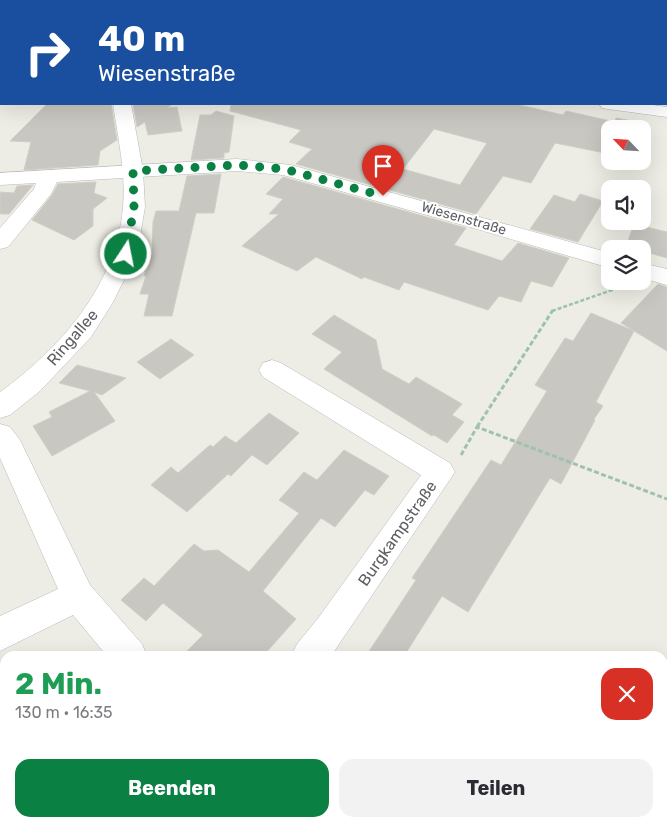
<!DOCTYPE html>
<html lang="de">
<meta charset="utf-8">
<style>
body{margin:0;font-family:Rubik,sans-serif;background:#f2f2f3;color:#2b2b33;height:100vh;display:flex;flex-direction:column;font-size:19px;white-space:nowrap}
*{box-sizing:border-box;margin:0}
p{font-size:16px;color:#7c7c81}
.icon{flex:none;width:28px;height:28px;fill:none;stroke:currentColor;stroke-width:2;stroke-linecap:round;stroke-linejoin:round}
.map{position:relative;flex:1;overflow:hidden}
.details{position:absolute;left:0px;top:651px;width:668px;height:176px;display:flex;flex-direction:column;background:#fff;border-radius:15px 15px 0 0;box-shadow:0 5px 20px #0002}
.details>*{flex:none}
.banner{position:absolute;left:0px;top:0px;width:668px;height:105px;box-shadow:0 5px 20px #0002;background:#1a4fa0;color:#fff;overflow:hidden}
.needle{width:32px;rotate:295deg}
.fabs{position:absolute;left:601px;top:120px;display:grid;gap:10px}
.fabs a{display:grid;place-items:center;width:50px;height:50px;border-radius:10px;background:#fff;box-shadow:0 5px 20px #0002;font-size:25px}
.pin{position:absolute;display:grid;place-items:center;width:42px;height:42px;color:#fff;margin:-51px -21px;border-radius:50% 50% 50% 0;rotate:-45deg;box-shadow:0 0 5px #0007}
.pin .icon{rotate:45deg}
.me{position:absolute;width:55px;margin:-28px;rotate:11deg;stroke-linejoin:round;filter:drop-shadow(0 0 4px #0008)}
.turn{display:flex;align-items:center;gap:18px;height:105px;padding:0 15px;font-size:22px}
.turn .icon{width:65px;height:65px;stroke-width:2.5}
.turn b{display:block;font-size:35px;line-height:42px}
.round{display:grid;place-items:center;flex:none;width:52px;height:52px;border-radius:15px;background:#f2f2f3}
.summary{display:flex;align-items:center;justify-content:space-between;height:85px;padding:0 15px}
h1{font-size:30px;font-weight:700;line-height:38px;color:#1e9e55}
.button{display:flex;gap:10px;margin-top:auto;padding:10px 15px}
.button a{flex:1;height:58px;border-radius:15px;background:#0b8043;color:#fff;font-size:20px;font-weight:700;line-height:58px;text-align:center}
.button a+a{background:#f2f2f3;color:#2b2b33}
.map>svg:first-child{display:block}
.building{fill:#c9c7c1;stroke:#d1cfc4;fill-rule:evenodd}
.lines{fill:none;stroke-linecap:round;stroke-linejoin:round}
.minor-casing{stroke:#b7b9bd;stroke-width:1}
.tertiary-casing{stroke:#b7b9bd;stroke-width:1}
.path-far2{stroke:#9ec2ae;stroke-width:2.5;stroke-dasharray:4 2;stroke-linecap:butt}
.path-far1{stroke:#9ec2ae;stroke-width:3;stroke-dasharray:5 2.5;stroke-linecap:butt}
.path{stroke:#9ec2ae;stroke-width:4;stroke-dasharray:6 3;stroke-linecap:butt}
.minor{fill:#fff;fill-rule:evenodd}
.tertiary{fill:#fff;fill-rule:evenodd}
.route{stroke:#0b8043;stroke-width:9;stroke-dasharray:0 16.2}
.labels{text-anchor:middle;stroke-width:4;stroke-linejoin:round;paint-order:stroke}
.far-street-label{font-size:14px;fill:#5d5f63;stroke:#fff}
.street-label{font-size:16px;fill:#5d5f63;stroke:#fff}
</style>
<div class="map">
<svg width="667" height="827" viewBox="0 0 667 827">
<rect width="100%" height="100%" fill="#edede5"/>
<g class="building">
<path d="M47 104H111L117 140 100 151 98 165 24 170 31 142 10 141Z"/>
<path d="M133 104H173L167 108 177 107 182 131 148 135 145 122 137 127Z"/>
<path d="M231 104H515L563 115 566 111 615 122 616 118 648 124 642 133V129H610V154L555 143 531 183 503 176 476 214 296 164 312 149 289 142 301 130 230 111ZM434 129 487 143 460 185 403 169Z"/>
<path d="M216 111 234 116 229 152 224 153V158L191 160 200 115H211Z"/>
<path d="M221 174 214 213H196L172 316H144L149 294H140L146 276H144L152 255 153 222 156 211H179L187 176Z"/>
<path d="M283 177 466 228 454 245 502 261 518 243 569 258 552 287 531 281 521 302 499 296 488 310 404 282 399 290 364 277 362 279 316 257 297 271 242 246 279 214H269L283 199 266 194Z"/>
<path d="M96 182 94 193 107 198 93 209V226L74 240 32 220 52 195 58 184Z"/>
<path d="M33 185 9 214H0V192L14 193 17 186Z"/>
<path d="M580 194 603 201 578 242 530 229 554 195 575 202Z"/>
<path d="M634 224 667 232V258L642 251V249L626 247Z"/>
<path d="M658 284 667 287V351L621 323Z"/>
<path d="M591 313 634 331 596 402 603 406 594 419 595 420 561 484 550 478 468 612 442 596 404 656H366L416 580 412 578 491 460 501 465 547 391 535 385 565 338 573 341Z"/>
<path d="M334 315 376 340 382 369 409 384 416 377 462 404 452 415 464 422 447 443 434 435 432 436 324 369 342 352 312 334Z"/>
<path d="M171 339 194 355 160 379 137 362Z"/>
<path d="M77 365 126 378 102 395 94 392 115 421 52 456 33 426 52 417 49 412 90 391 59 383Z"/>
<path d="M269 413 299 433 267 465 252 455 231 476 228 474 187 512 151 485 171 467 178 473 210 445 213 447 225 436 236 443Z"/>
<path d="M344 450 389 476 374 495 365 490 335 527 321 518 263 591 296 619 263 656H182L203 635 163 603 146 621 121 600 144 578 154 586 194 544 204 551 218 550 249 572 299 513 279 500 304 472 317 480Z"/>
</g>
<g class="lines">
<defs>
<g id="minor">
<rect x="666" y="18" width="1" height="10"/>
<rect x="0" y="63" width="1" height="10"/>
<path d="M599 104H646L667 107V117L608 109 602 108Z"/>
<path d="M237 159 291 165 610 253V268L470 227 283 175 237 171 57 182 51 194 8 247 0 249V228L34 189 36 183 0 185V173Z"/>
<path d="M642 263 667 269V285L642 278Z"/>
<path d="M272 360 281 363 450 463 455 472 331 656H291L297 644 319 617 421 475 263 377 259 370 263 363Z"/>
<path d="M0 424 10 427 20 440 90 585 142 644 147 656H107L73 615 0 651V616L58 589 0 458Z"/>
<path d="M321 822H365L367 827H323Z"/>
</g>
<path id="tertiary" d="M113 104H131L143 171 145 207 137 254 112 304 91 337 40 391 10 415 0 418V392C60 349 117 284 123 207 126 173 118 138 113 104Z"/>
</defs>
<use href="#minor" class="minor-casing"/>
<use href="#tertiary" class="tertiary-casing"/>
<path class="path-far2" d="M552 311 612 290 617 281"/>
<g class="path-far1">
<path d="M477 427 553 310"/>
<path d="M461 455 477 427 667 499"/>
</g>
<path class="path" d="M134 827 137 822"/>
<use href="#minor" class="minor"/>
<use href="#tertiary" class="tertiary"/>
</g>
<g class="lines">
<path class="route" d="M126 254 134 207 133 171 237 165 284 169 383 196"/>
</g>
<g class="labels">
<g class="far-street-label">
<text transform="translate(464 218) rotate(16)" y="5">Wiesenstraße</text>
</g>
<g class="street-label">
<text transform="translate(72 337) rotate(-49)" y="6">Ringallee</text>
<text transform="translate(397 533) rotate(-55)" y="6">Burgkampstraße</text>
</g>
</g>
</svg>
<div class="fabs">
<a><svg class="needle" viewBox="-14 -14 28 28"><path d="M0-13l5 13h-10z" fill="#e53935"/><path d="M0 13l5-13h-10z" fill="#7c7c81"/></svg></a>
<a><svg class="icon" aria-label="sound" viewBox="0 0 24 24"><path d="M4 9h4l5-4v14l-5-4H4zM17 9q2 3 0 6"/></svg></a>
<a><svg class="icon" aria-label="layers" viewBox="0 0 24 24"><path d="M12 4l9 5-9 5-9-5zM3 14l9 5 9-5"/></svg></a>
</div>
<div class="pin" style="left:383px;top:196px;background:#d93025"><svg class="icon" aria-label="arrive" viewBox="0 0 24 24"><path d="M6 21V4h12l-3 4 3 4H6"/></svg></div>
<svg class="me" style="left:126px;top:254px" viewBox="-20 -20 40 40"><circle r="17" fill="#0b8043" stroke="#fff" stroke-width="3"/><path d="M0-11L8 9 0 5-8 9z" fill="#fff"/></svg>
<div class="banner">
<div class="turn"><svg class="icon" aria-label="right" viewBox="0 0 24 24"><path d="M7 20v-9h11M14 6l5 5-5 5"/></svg><div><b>40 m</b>Wiesenstraße</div></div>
</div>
<section class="details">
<div class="summary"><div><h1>2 Min.</h1><p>130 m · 16:35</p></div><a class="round" style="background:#d93025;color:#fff"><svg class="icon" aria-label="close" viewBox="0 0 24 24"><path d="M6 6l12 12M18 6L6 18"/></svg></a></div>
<div class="button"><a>Beenden</a><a>Teilen</a></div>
</section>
</div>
